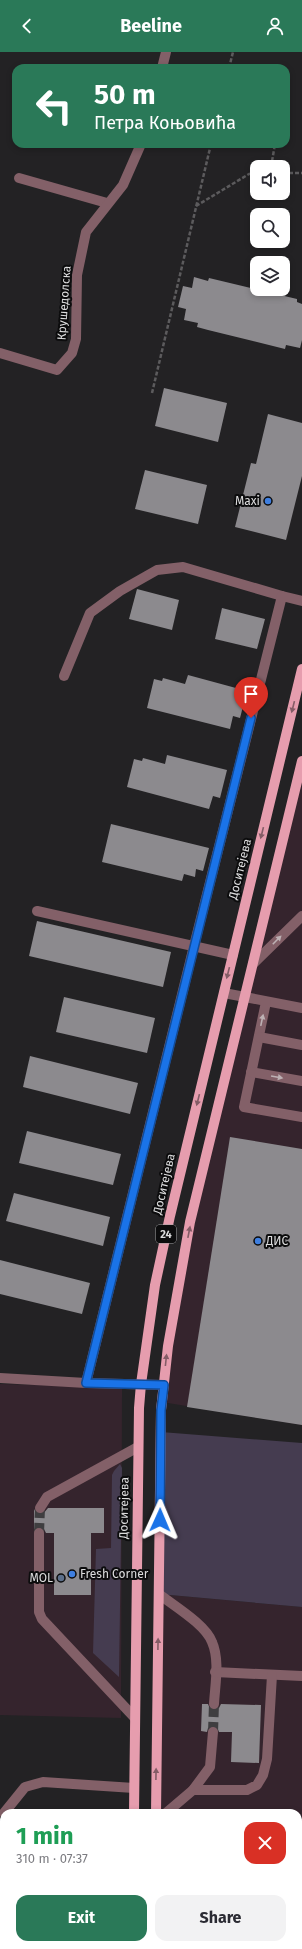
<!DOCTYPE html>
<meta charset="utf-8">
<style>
body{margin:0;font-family:"Fira Sans",sans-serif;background:#f2f2f3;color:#2b2b33;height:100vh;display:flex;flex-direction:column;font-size:15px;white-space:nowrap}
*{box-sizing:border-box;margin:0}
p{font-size:13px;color:#7c7c81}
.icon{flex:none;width:22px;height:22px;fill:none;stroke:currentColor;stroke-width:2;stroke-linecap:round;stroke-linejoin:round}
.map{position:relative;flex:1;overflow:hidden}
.panel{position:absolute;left:0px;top:1757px;width:302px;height:140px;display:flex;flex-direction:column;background:#fff;border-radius:12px 12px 0 0;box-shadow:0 2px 6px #0003}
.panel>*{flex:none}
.hud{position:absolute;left:12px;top:12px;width:278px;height:84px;border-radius:12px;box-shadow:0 2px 6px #0003;background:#2a7958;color:#fff;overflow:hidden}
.tools{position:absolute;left:250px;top:108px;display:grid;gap:8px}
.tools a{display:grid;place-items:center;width:40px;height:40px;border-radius:8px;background:#fff;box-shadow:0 2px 6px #0003;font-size:20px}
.pin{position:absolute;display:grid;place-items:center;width:34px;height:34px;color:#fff;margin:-41px -17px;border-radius:50% 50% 50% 0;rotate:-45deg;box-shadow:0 0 4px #0007}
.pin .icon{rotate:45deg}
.me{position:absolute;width:44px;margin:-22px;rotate:1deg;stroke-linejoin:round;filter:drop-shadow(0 0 3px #0008)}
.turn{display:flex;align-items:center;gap:14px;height:84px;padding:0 16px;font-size:18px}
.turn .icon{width:52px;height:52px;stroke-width:2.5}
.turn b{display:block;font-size:28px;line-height:34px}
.round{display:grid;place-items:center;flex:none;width:42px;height:42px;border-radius:12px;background:#f2f2f3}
.headline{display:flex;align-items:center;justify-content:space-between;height:68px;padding:0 16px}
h1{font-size:24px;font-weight:700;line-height:30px;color:#1e9e55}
.primary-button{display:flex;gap:8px;margin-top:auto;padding:8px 16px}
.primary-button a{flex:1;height:46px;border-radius:12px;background:#2a7958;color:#fff;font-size:16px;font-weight:700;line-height:46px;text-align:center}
.primary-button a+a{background:#f2f2f3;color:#2b2b33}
header{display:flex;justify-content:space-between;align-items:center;height:52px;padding:0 16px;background:#2a7958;color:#fff;font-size:18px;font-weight:700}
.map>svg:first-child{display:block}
.commercial{fill:#35242d}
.green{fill:#453c50}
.building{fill:#8c8a8e}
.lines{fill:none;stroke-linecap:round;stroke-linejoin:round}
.minor-tunnel{stroke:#3f3e40;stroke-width:10;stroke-dasharray:10 5;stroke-linecap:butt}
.path{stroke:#5c5b5d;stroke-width:2.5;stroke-dasharray:4 2;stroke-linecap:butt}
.minor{stroke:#836068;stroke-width:10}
.major{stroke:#e69dae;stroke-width:10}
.oneway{fill:#845c66}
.oneway2{fill:#bdb1b4}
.route-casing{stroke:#114b97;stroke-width:10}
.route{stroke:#1a73e8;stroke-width:7}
.shop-dot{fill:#3f7fe0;stroke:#0c0c0d;stroke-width:1.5}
.service-dot{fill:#5c6f8a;stroke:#0c0c0d;stroke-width:1.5}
.labels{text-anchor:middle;stroke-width:4;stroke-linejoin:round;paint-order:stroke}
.shield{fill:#0c0c0d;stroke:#9e9e9f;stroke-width:1}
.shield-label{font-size:11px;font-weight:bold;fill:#dcdcdd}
.street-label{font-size:12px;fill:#dcdcdd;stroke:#0c0c0d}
.poi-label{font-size:12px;fill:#dcdcdd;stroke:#0c0c0d;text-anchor:end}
</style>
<header><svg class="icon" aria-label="back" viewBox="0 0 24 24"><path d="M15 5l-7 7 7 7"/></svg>Beeline<svg class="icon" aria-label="person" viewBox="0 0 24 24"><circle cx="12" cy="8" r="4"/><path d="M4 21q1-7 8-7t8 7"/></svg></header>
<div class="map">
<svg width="302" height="1897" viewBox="0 0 302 1897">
<rect width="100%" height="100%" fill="#232224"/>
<g class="commercial">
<path d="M302 709V1373L162 1350 175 1248Z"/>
<path d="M0 1332 122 1335 121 1666 0 1663Z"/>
<path d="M159 1542 302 1555V1870H298V1761H156Z"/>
</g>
<g class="green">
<path d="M161 1380 302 1391V1555L159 1542Z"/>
<path d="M120 1412 122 1416 119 1625 93 1601 96 1497 111 1496 112 1423 114 1419Z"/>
</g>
<g class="building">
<path d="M194 225 208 229 209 226 297 247V250L302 252V288L300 296 286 293 285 297 208 278 197 275 198 271 184 268 186 257 178 255 183 234 192 236Z"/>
<path d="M164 336 227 351 218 390 155 374Z"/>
<path d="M268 362 302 371V424L286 488 235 475 251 411 256 412Z"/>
<path d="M145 418 207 433 198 472 135 457Z"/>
<path d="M137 537 179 548 172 578 129 567Z"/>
<path d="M222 556 265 567 257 597 215 587Z"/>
<path d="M188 623 247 639 240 666 233 664 230 677 147 656 154 627 162 629 163 626 185 632Z"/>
<path d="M167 703 227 718 220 746 213 744 209 757 127 735 134 707 142 709 143 706 165 712Z"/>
<path d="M111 772 209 796 203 819 196 817 195 825 184 822 182 829 102 810Z"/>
<path d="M37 869 171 900 163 935 29 904Z"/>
<path d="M64 945 155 966 147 1001 56 980Z"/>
<path d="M30 1004 138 1031 130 1062 23 1035Z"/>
<path d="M27 1079 121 1102 113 1133 19 1111Z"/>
<path d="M230 1085 302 1097V1373L187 1355Z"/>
<path d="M14 1141 110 1165 103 1194 6 1169Z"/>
<path d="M0 1208 90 1231 82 1262 0 1242Z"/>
<path d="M48 1456H104V1481H91V1543H54V1481H46L44 1477 39 1475 34 1477V1457L36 1461 40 1462H43Z"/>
<path d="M202 1652H208L210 1657 214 1658 219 1656 221 1652 261 1653 259 1711 231 1710 232 1680H219L217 1675 213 1674 208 1676 207 1680 201 1679Z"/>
</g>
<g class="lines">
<g class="minor-tunnel">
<path d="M39 1481 40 1456"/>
<path d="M213 1680 214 1652"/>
</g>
<g class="path">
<path d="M229 16 233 0"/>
<path d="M271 115 275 92"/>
<path d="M283 121H302"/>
<path d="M196 154 249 122 257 121"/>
<path d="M152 341 211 92"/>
</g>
<g class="minor">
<path d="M162 16 166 0"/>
<path d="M19 126 107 151"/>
<path d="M0 301 57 318 72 301 76 287 77 223 86 180 123 133 141 92"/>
<path d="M64 624 90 561 120 539 157 518 183 515 282 544"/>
<path d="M37 859 233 903"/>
<path d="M253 912 302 864"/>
<path d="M224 941 302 956"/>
<path d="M266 950 244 1055 302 1065"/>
<path d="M259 985 302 993"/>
<path d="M251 1020 302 1029"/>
<path d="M0 1326 86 1331 163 1333"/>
<path d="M86 1331 194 894 282 544 302 549"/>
<path d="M40 1456 47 1445 138 1395"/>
<path d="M39 1481V1560L42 1567 135 1666"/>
<path d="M159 1542C174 1554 205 1572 212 1590 220 1608 215 1633 214 1652"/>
<path d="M215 1620 302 1624"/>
<path d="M193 1738H247L257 1733 263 1723 267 1707 272 1623"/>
<path d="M4 1761 25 1735 43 1730 134 1736"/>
<path d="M166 1761 193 1738 210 1715 213 1680"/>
</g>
<g class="major">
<path d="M134 1761 139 1356 141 1332 155 1233 170 1164 302 617"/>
<path d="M156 1761 161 1358 168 1294 190 1170 302 709"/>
<path d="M132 1897V1893"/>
<path d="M154 1897V1893"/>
</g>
</g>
<defs><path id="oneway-solid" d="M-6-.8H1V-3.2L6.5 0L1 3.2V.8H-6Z"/></defs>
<g class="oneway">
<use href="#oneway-solid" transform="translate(293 655) rotate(104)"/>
<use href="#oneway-solid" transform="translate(262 781) rotate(104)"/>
<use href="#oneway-solid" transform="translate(228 921) rotate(104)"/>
<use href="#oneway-solid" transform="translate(198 1048) rotate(104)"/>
<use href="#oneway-solid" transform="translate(189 1180) rotate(-79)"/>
<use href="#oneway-solid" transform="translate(166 1308) rotate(-84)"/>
<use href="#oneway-solid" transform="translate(158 1592) rotate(-89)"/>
<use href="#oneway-solid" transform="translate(156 1722) rotate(-89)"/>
</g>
<g class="oneway2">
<use href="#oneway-solid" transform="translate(277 888) rotate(-45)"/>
<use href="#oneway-solid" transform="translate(262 968) rotate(-78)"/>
<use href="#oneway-solid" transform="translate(277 1025) rotate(10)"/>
</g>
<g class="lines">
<defs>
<path id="route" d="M160 1468 161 1358 164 1333 86 1331 251 666"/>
</defs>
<use href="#route" class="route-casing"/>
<use href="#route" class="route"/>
</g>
<g class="shop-dot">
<circle cx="268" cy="449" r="4"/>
<circle cx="258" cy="1189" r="4"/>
<circle cx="72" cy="1522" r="4"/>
</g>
<circle class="service-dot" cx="61" cy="1526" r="4"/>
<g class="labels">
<rect class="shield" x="156" y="1173" width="20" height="18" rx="3"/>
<g class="shield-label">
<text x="166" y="1186">24</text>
</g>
<g class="street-label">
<text transform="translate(64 251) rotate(-86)" y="4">Крушедолска</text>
<text transform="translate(240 817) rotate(-76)" y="4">Доситејева</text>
<text transform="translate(164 1132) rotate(-77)" y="4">Доситејева</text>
<text transform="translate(124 1456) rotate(-89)" y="4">Доситејева</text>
</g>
<g class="poi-label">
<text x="260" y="453">Maxi</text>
<text x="266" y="1193" text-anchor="start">ДИС</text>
<text x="80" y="1526" text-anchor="start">Fresh Corner</text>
<text x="53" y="1530">MOL</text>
</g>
</g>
</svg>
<div class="tools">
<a><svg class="icon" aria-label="sound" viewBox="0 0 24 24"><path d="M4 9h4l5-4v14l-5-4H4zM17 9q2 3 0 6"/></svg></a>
<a><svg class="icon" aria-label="search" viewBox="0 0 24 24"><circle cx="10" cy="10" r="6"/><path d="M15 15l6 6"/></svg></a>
<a><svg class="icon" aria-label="layers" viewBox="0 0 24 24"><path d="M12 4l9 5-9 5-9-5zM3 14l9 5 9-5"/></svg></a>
</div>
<div class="pin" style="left:251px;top:666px;background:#d93025"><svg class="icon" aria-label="arrive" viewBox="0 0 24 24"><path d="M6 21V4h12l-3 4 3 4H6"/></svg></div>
<svg class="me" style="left:160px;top:1468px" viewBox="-20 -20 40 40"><path d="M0-17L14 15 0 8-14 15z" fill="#1a73e8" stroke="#fff" stroke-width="4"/></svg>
<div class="hud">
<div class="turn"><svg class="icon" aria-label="left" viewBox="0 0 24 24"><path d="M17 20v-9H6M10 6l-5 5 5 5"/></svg><div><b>50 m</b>Петра Коњовића</div></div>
</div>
<section class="panel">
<div class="headline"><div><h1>1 min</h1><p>310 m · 07:37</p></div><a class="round" style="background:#d93025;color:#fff"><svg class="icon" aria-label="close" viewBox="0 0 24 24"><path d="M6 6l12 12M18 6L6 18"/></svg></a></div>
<div class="primary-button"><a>Exit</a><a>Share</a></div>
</section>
</div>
